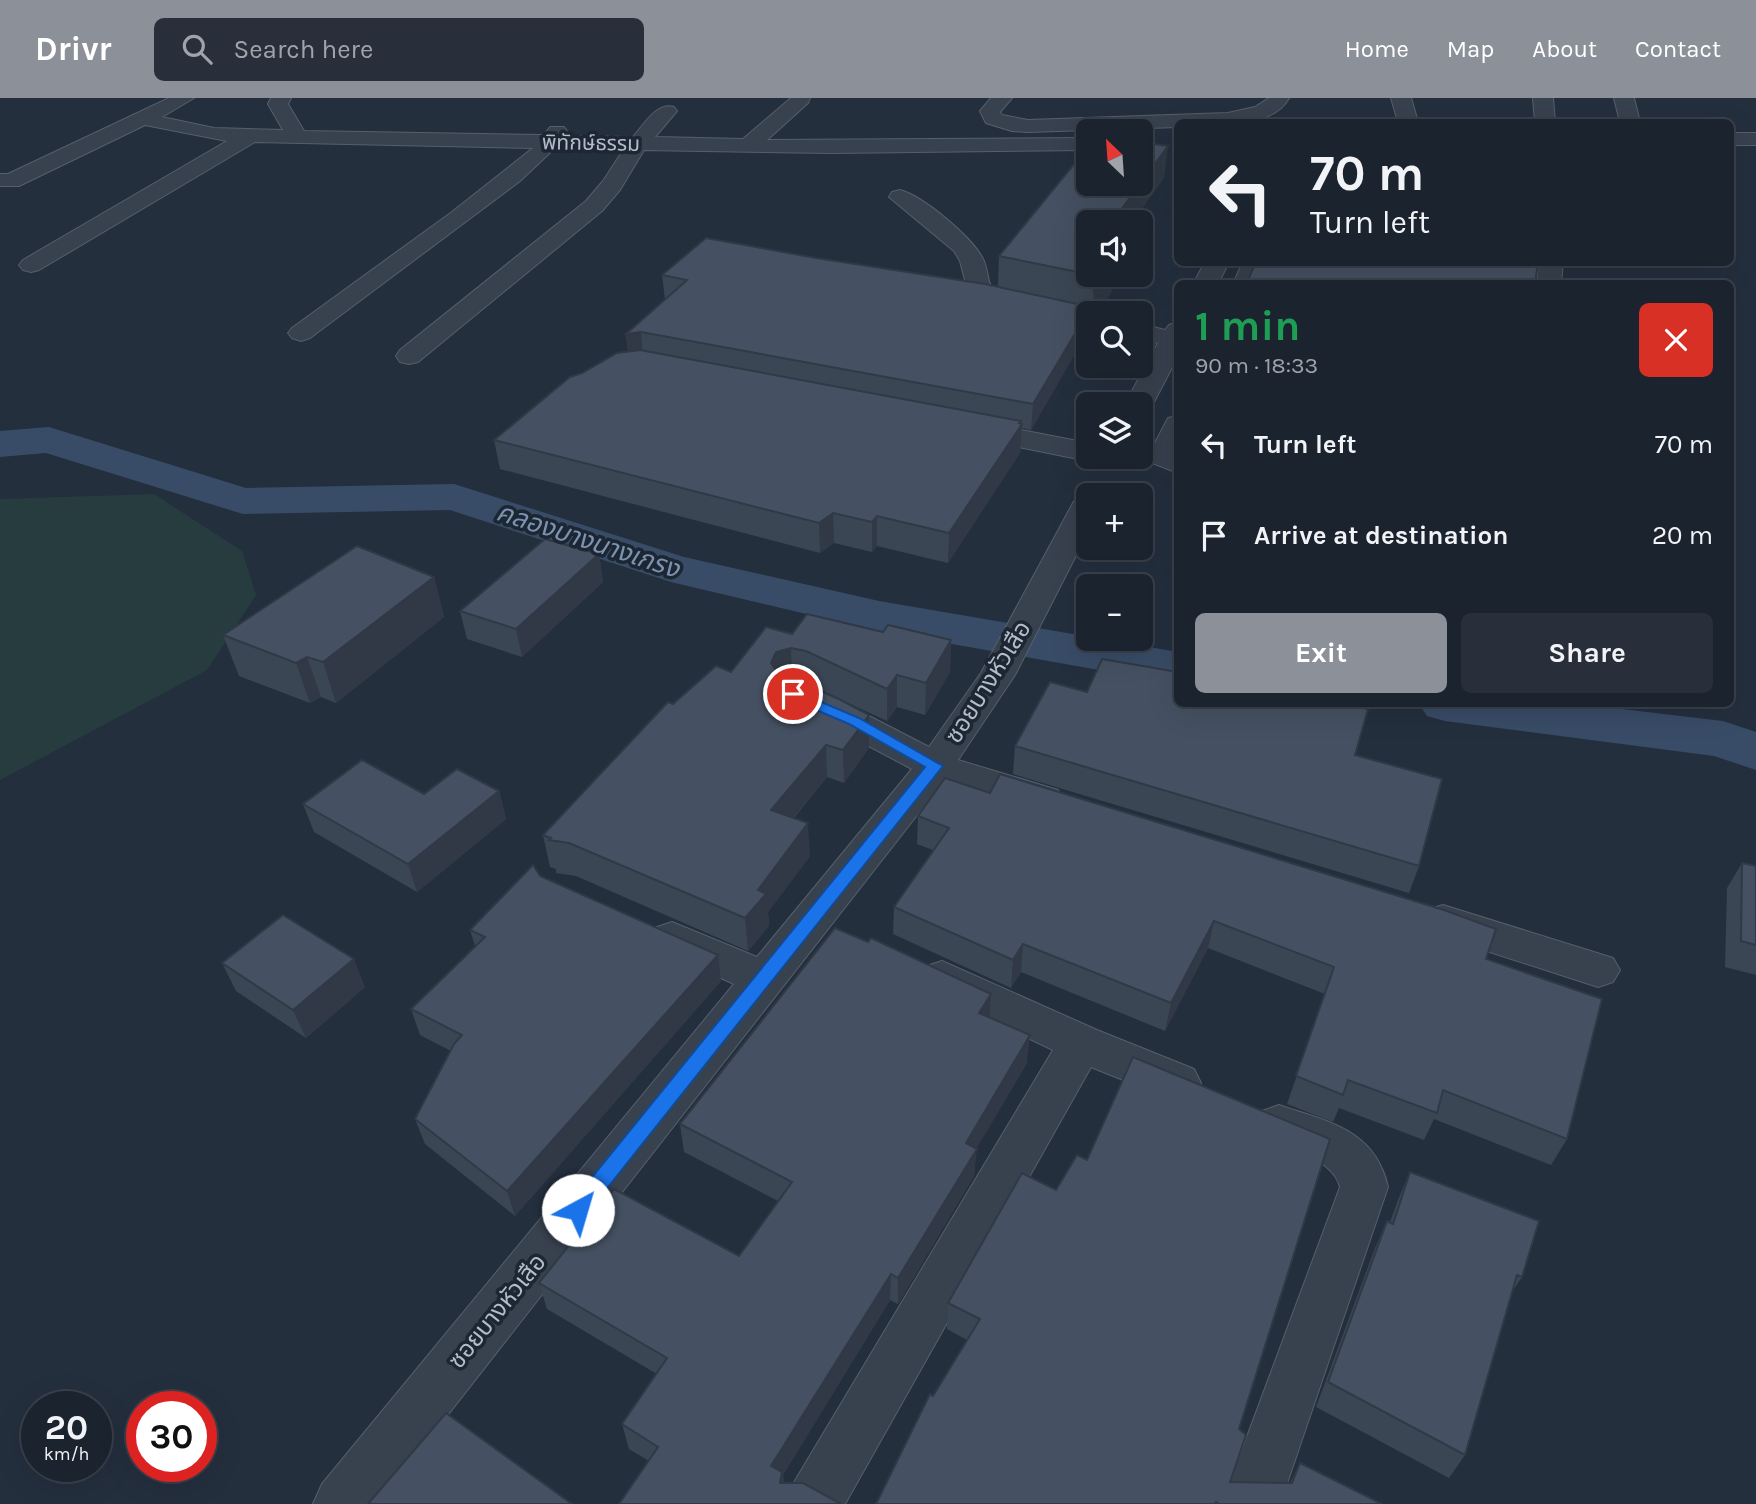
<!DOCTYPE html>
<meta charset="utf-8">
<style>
body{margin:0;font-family:Karla,"Noto Sans Thai",sans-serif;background:#282f3a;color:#f1f3f6;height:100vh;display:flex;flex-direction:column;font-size:26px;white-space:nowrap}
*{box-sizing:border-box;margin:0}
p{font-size:23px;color:#a0a4aa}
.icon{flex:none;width:38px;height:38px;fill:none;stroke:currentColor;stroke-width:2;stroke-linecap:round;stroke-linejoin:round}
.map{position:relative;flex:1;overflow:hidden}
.side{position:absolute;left:1174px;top:182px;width:560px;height:427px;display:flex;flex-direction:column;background:#1b232e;border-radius:10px;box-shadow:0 7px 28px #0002,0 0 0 2px #39404a}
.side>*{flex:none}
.hud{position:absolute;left:1174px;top:21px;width:560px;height:147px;border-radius:10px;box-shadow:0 7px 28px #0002,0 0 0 2px #39404a;background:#1b232e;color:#f1f3f6;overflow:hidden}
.needle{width:46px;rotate:335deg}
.controls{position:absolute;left:1076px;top:21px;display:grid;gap:14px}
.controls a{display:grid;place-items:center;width:77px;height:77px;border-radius:10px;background:#1b232e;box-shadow:0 7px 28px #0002,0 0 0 2px #39404a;font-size:35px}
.speed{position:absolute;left:21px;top:1293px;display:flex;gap:14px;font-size:35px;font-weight:700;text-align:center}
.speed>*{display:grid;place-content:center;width:91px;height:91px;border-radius:50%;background:#1b232e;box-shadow:0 7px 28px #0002,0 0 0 2px #39404a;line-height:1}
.speed small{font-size:18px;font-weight:400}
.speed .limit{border:10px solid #d22;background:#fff;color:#111}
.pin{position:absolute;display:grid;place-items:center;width:60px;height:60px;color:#fff;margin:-30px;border:4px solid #fff;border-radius:50%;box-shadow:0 2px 7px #0007}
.me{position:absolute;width:77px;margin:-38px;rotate:39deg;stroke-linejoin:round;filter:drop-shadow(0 0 5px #0008)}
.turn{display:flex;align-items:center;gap:24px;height:147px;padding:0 21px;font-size:32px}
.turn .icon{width:91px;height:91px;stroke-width:2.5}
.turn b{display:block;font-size:49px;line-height:60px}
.round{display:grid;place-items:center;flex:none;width:74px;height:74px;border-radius:10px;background:#282f3a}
.overview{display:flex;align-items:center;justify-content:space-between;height:119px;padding:0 21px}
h1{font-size:42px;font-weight:700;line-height:52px;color:#1e9e55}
.button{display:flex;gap:14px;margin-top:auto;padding:14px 21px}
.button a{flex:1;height:80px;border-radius:10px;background:#8c9099;color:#fff;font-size:28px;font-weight:700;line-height:80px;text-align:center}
.button a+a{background:#282f3a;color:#f1f3f6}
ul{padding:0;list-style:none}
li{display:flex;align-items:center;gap:21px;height:91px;padding:0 21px}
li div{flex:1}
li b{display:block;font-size:26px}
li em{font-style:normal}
header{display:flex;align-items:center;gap:42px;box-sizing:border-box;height:98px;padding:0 35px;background:#8c9099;color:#fff}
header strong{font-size:33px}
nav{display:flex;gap:38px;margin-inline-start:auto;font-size:24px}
.search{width:490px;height:63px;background:#282f3a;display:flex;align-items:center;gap:18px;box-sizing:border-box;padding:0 24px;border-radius:10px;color:#a0a4aa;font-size:26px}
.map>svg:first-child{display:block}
.green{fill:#263c3f}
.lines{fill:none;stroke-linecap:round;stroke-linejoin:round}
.canal{fill:#394c67;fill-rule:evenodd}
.minor-casing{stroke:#565f6c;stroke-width:2}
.minor{fill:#38414e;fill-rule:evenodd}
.wall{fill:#3b4654}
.shaded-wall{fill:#303945}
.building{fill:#455162;stroke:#303945;stroke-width:2}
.route{fill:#1a73e8;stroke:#114b97;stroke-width:2}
.labels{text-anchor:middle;stroke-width:7;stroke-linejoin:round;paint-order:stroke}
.far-street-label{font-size:21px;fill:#b4bcc9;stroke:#1d2633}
.street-label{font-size:24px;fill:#b4bcc9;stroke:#1d2633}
.water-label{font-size:26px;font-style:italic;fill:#7c92b1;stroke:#1d2633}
</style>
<header>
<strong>Drivr</strong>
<div class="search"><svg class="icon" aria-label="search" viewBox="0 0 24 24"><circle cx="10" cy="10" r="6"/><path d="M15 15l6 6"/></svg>Search here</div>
<nav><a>Home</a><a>Map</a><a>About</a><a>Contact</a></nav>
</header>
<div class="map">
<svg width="1756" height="1406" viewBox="0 0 1756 1406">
<rect width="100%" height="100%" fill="#242f3e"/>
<path class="green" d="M154 396 242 453 256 497 207 572 0 682V401Z"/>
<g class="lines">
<g class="canal">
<path d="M49 329 246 390 454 386 684 459 879 503 1178 554V586L879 533 671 484 450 412 243 416 46 355 0 359V333Z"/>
<path d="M1419 606H1579L1723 623 1756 634V672L1714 658 1445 623 1427 618Z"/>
</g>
<defs>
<g id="minor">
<path d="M169 0H194L162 19 214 30 283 32 268 6 271 0H291L288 6 304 33 544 37 550 29H564L567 33 564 38 633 39C644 27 656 4 674 9L677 13 655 39 743 41 791 0H810L808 5 767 42 1088 40V52L832 55 644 52 620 92 602 113 418 264 409 266 400 264 396 258 400 252 586 103 603 83 624 51 555 50 520 83 310 240 301 243 292 240 288 235 292 230 452 114 533 50 255 44 39 172 31 174 23 172 19 167 23 162 227 43 145 27 19 88H0V76H8Z"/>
<path d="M991 0H1012L1000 14 1002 17 1028 22 1228 15 1255 9 1269 0H1289C1270 34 1211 24 1178 24V29L1028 34 1012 33 986 25 980 13Z"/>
<path d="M1391 0H1411L1418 24H1398Z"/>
<path d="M1533 0H1553L1555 24H1535Z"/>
<path d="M1614 0H1634L1640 24H1620Z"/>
<rect x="1731" y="35" width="25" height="12"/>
<path d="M900 92C923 98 972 139 983 161 989 172 986 186 996 195L1088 215V231L979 206 967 190 960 163 954 153 889 99 892 94Z"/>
<path d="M1205 164H1229L1218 186H1193Z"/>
<path d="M1243 164H1267L1257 186H1233Z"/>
<path d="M1539 164H1563L1561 186H1537Z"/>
<path d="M1178 224V258L1153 306 1149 312 1141 314V306H1125L1158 245 1141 242V226L1165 232 1169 227Z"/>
<path d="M1178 318V375L1137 359H1141V341L1155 345 1168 320Z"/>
<path d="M970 322 1088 345V359H1099L1088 363 960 337 956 331 960 325Z"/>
<path d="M1088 396 1094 397H1088V434L1015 577 958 662 1058 692 1063 701 1058 710 1044 714 943 684 378 1406H313L322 1386 734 886 657 851 651 840 657 829 672 824 757 859 912 671 810 617 805 609 810 601 823 597 836 601 929 649 981 575 1073 405 1077 399Z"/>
<path d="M1443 807 1613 860 1620 872 1613 884 1598 889 1428 834 1422 823 1428 812Z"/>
<path d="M942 863 1097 932 1194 971 1201 985 1194 999 1178 1004 1091 969 845 1406H784L793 1386 1053 952 927 892 920 880 927 868Z"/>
<path d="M1279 1007C1328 1024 1375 1031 1388 1089L1280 1406H1222L1340 1089C1333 1060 1287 1050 1262 1041L1255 1027 1262 1013Z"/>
</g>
</defs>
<use href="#minor" class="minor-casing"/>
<use href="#minor" class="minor"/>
</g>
<g class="wall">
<path d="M1164 80 1132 124H1088V177H1114L1112 193 1099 215H1088V233L1031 332 1022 330 1020 355 948 465 877 448 872 454 834 445 820 455 500 371 494 342 582 275 628 254 626 236 665 201 662 177 816 160 998 188 999 158Z"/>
<path d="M599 456 603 484 522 559 467 541 460 513Z"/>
<path d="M434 479 444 519 336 605 321 599 310 605 239 578 223 537Z"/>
<path d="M883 534 951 542 950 574 925 617 897 609 887 623 807 586 800 584 869 650 844 685 827 679 794 720 810 758 768 814 769 828 748 853 576 778 556 775V771L550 769 543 737 673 606 731 574 792 536Z"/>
<path d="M1087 594 1355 657 1419 768 1409 795 1013 676 1015 648Z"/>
<path d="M499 693 506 721 417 794 314 734 303 706Z"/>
<path d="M918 718 1486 861 1567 1041 1551 1067 1434 1021 1424 1042 1339 1010 1333 1024 1287 1006 1325 896 1208 850 1165 933 1021 874 1011 890 893 836 894 809 933 752 917 746Z"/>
<path d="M1742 765 1756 768V877L1725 869 1727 790Z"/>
<path d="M540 778 721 883 515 1118 425 1046 415 1021 451 953 420 937 411 911 475 848 470 832Z"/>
<path d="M222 865 365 889 306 940 236 893Z"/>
<path d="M991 896 989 919 1027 965 976 1051 974 1078 898 1206 890 1202 783 1377 784 1385 649 1363 629 1351 622 1326 657 1276 547 1211 539 1185 739 1158 778 1103 684 1054 680 1026Z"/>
<path d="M1410 1074 1522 1179 1512 1194 1465 1357 1449 1380 1316 1309 1375 1150 1387 1123 1390 1124 1398 1102Z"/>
<path d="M948 1205 1239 1331 1230 1384 1290 1385 1300 1365 1382 1406H876L933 1298 967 1242 947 1231Z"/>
</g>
<g class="shaded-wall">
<path d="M1168 48 1164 80 1132 124H1112Z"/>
<path d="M1105 177H1114L1112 193 1099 215H1092L1094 194Z"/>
<path d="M1091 209 1090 215H1088V233L1031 332 1033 306Z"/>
<path d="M641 234 643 258 629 261 626 236Z"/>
<path d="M1021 323 1020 329 1022 326 1020 355 948 465 949 435Z"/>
<path d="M833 415 834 445 820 455 819 425Z"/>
<path d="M877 418V448L872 454V424Z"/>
<path d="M599 456 603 484 522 559 516 531Z"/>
<path d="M434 479 444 519 336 605 323 564Z"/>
<path d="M951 542 950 574 925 617 926 585Z"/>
<path d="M791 550 792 582 778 587 771 565 776 554Z"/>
<path d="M307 559 321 599 310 605 296 565Z"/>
<path d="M897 577V609L887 623V591Z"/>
<path d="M869 617V650L844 685 843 652Z"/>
<path d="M826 647 827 679 773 744 771 712Z"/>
<path d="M499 693 506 721 417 794 408 766Z"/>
<path d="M808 725 810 758 768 814 769 828 748 853 745 820 758 792Z"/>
<path d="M1214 823 1208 850 1165 933 1171 905Z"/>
<path d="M1023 846 1021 874 1011 890 1013 862Z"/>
<path d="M718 857 721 883 515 1118 507 1093Z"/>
<path d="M354 861 365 889 306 940 293 912Z"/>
<path d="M991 896 989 925 979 915Z"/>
<path d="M1030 937 1027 965 975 1053 977 1051 974 1078 898 1206V1180L966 1045Z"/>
<path d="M891 1176 890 1202 783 1377 785 1397 771 1368Z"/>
</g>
<g class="building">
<path d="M1141 44 1168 48 1141 85Z"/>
<path d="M1088 49V86H1140L1112 124H1088V176L999 158Z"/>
<path d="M706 140 816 160 985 186 1091 209 1033 306 641 234 626 236 687 182 662 177Z"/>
<path d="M1256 164H1538L1535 186H1246Z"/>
<path d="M1090 177H1105L1094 194 1092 177Z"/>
<path d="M640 252 1021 323 1019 325 1022 326 949 435 877 418 872 424 833 415 819 425 494 342 570 279 582 275 617 255Z"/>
<path d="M545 441 599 456 516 531 460 513Z"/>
<path d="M357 448 434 479 323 564 307 559 296 565 223 537Z"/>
<path d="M807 516 883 534 888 527 951 542 926 585 897 577 887 591 806 553 791 550 776 554 771 565 777 574 839 601 869 617 843 652 826 647 771 712 808 725 758 792 766 796 745 820 569 745 549 742 551 740 543 737 668 604 673 606 716 568 731 574 766 529 792 536Z"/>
<path d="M1102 561 1178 574V606H1343L1368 611 1355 657 1442 681 1419 768 1015 648 1050 584 1087 594Z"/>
<path d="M362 662 424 696 457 671 499 693 408 766 303 706Z"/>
<path d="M1000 676 1444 812 1496 831 1486 861 1602 901 1567 1041 1443 992 1437 1015 1348 982 1343 997 1296 978 1334 869 1214 823 1171 905 1023 846 1013 862 894 809 949 730 918 718 945 680 990 695Z"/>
<path d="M1742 765 1756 768V847L1741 843Z"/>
<path d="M533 767 540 778 718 857 507 1093 415 1021 454 946 462 937 411 911 485 839 470 832Z"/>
<path d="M283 817 354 861 293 912 222 865Z"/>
<path d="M835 830 868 844 871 840 991 896 979 915 1030 937 966 1045 977 1051 898 1180 891 1176 771 1368 782 1374 780 1385H803L841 1406H619L658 1349 622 1326 667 1260 539 1185 614 1091 739 1158 792 1084 680 1026Z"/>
<path d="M1133 959 1330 1041 1239 1331 1246 1337 1230 1384 1292 1385 1300 1365 1382 1406H1219L1216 1404 1215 1406H876L930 1296 933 1298 980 1221 948 1205 1022 1075 1056 1092 1077 1057 1087 1062Z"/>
<path d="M1410 1074 1539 1123 1522 1179 1517 1177 1465 1357 1328 1284 1387 1123 1393 1126Z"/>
<path d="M446 1315 572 1406H368Z"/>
</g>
<path class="route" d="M793 592 859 620 943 668 585 1118 578 1121 571 1118 568 1112 571 1105 925 669 849 626 788 600 786 596 788 593Z"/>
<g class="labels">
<g class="far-street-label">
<text transform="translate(591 45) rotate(1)" y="7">พิทักษ์ธรรม</text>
</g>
<g class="street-label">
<text transform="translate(988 584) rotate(-58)" y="8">ซอยบางหัวเสือ</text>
<text transform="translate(497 1213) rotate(-51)" y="8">ซอยบางหัวเสือ</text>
</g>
<g class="water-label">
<text transform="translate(588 442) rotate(18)" y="9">คลองบางนางเกรง</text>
</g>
</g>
</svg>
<div class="controls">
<a><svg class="needle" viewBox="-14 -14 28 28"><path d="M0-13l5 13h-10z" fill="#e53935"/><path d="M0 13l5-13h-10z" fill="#a0a4aa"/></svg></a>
<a><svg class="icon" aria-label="sound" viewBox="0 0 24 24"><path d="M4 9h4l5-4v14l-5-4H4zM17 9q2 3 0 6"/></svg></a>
<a><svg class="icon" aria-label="search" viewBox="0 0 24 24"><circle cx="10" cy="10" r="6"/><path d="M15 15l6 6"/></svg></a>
<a><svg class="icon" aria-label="layers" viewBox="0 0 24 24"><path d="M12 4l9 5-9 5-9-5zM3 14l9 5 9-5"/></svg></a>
<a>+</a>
<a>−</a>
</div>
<div class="speed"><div>20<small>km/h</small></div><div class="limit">30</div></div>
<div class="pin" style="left:793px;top:596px;background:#d93025"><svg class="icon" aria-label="arrive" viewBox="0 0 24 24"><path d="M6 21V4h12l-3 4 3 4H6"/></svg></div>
<svg class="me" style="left:578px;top:1112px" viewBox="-20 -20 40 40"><circle r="19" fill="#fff"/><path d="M0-13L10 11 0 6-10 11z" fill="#1a73e8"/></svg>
<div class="hud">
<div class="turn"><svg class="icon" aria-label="left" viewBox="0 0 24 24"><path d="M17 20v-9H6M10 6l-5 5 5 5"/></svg><div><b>70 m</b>Turn left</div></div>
</div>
<section class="side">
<div class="overview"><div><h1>1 min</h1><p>90 m · 18:33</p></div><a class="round" style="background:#d93025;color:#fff"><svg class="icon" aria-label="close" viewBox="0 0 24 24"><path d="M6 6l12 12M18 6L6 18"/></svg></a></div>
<ul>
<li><svg class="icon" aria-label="left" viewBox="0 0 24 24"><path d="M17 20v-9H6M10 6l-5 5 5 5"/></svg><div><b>Turn left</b></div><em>70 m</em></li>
<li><svg class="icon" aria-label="arrive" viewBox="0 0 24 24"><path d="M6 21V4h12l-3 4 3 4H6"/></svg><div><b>Arrive at destination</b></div><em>20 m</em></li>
</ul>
<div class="button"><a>Exit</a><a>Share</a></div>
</section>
</div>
